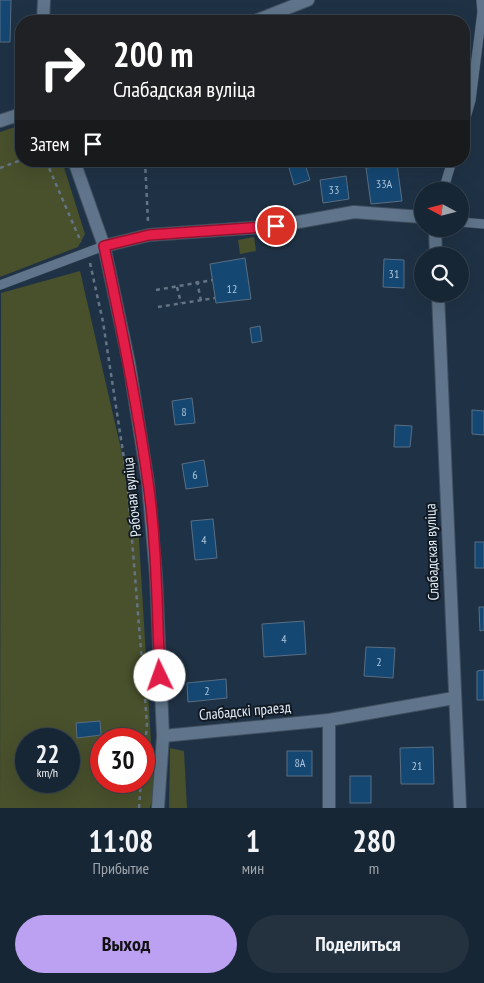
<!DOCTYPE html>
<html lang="ru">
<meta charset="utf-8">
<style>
body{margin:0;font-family:"PT Sans Narrow",sans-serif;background:#243240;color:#f1f3f6;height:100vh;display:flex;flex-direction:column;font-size:19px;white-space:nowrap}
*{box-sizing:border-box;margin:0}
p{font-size:16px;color:#9ea5ac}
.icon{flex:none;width:28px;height:28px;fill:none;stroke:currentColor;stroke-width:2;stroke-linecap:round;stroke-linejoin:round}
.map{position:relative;height:808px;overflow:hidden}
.sheet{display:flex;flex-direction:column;background:#172634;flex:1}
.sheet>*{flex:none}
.hud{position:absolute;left:15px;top:15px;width:455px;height:152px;border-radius:20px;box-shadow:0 5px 20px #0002,0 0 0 1px #36434f;background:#202124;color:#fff;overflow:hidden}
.needle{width:32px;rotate:277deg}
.tools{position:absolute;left:414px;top:182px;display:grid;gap:10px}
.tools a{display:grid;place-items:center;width:55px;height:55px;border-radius:50%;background:#172634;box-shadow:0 5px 20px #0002,0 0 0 1px #36434f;font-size:25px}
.speed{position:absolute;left:15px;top:728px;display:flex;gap:10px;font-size:25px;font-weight:700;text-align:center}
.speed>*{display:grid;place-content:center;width:65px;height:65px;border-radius:50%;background:#172634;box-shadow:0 5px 20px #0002,0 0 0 1px #36434f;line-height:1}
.speed small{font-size:12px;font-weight:400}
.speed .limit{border:8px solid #d22;background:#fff;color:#111}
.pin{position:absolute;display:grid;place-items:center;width:42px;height:42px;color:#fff;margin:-21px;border:2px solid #fff;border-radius:50%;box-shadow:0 1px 5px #0007}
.me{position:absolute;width:55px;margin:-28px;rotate:357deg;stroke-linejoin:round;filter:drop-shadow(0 0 4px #0008)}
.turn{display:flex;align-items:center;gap:18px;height:105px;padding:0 15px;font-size:22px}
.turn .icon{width:65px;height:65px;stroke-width:2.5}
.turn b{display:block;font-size:35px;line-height:42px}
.then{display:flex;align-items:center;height:48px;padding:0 15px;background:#0003;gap:10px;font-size:19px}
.eta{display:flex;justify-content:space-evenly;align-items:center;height:85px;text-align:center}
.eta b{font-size:30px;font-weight:600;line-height:35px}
.button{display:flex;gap:10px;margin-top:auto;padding:10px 15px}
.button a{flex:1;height:58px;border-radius:30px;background:#bca0f2;color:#111;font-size:20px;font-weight:600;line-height:58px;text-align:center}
.button a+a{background:#243240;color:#f1f3f6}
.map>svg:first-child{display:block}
.green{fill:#48502c;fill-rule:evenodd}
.building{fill:#144772;stroke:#596e83}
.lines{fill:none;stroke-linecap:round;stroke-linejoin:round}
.service-casing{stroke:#405061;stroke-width:10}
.minor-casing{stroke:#405061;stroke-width:14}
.tertiary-casing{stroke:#405061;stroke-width:14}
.path{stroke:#647485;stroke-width:2.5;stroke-dasharray:4 4;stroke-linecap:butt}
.service{stroke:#60758b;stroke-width:9}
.minor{stroke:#60758b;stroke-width:12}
.tertiary{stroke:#60758b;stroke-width:12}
.route-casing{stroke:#92132f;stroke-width:12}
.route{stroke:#e11d48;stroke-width:9}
.labels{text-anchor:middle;stroke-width:4;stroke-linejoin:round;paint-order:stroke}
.number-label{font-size:12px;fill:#aec4d8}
.street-label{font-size:15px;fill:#e2eefa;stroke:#111922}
</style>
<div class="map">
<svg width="484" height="808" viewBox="0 0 484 808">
<rect width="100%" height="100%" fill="#1f3245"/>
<g class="green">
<path d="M21 125V161H62L85 234 78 247 0 277V132Z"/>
<path d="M254 237 256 251 240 254 238 240Z"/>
<path d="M80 271 138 523 154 792 150 808H0L1 293ZM26 739H69V781H26ZM101 739H144V781H101Z"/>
<path d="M170 748 184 751 187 808H169Z"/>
</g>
<g class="building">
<path d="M0 0H11L10 42H0Z"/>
<path d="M287 161H304L310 180 294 185Z"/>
<path d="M397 164 402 201 371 204 366 168Z"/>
<path d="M346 176 349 199 323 203 320 180Z"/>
<path d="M245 258 251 299 216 303 210 264Z"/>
<path d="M384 259 404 260V288L383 287Z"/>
<path d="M260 326 262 341 252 343 250 328Z"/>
<path d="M192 398 195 423 175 425 172 401Z"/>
<path d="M472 410 484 411V435L472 434Z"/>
<path d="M395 425 412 426 410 447H394Z"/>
<path d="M204 460 208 486 186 489 182 464Z"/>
<path d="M213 519 217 558 195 560 191 521Z"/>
<rect x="475" y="542" width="9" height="26"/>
<path d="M479 607H484V630L480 631Z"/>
<path d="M304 621 306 654 264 657 262 624Z"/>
<path d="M366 647 395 648 393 678 364 676Z"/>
<path d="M484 670V700H477V671Z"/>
<path d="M226 679 227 698 188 702 187 683Z"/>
<path d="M100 721 101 735 77 738 76 723Z"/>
<path d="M433 747 434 784H401L400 748Z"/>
<rect x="287" y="751" width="25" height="25"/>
<rect x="350" y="776" width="21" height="27"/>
</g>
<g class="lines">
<defs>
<g id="service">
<path d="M464 124 471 100 482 12 481 0"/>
<path d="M443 191 452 161"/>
<path d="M460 222 484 224"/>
<path d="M0 285 104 246"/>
</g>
<g id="minor">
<path d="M43 21 44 0"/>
<path d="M74 161 104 246 129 363 148 483 156 576 163 736 158 808"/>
<path d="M435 229 436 256"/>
<path d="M104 246 149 235 276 226 354 212 422 217"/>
<path d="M438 294 460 808"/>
<path d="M329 720V808"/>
<path d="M163 736 329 720 454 698"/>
</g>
<g id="tertiary">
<path d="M255 21 308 0"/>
<path d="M0 121 21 114"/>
</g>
</defs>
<use href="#service" class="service-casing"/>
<use href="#minor" class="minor-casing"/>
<use href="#tertiary" class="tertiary-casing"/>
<g class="path">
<path d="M46 161 81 242"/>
<path d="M145 161 148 221"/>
<path d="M0 168 21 160"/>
<path d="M90 263 103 322 127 478 147 724 144 757"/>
<path d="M197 281 201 301"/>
<path d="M177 287 181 303"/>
<path d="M156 290 213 280"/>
<path d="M158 307 215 298"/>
<path d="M139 808 141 781"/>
</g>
<use href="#service" class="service"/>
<use href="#minor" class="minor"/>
<use href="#tertiary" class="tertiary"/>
</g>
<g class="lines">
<defs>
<path id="route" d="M160 676C157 612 157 546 148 482 137 403 121 324 104 246L149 235 276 226"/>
</defs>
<use href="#route" class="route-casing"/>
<use href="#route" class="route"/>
</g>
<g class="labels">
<g class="number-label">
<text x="384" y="188">33А</text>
<text x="334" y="194">33</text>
<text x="394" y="278">31</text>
<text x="232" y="293">12</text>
<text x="184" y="416">8</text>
<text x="195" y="479">6</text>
<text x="204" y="544">4</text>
<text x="284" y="643">4</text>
<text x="379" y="666">2</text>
<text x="207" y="695">2</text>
<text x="300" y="767">8А</text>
<text x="417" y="770">21</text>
</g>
<g class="street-label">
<text transform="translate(132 497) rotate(-96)" y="5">Рабочая вуліца</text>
<text transform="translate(432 552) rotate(-92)" y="5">Слабадская вуліца</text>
<text transform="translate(245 711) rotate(-5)" y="5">Слабадскі праезд</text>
</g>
</g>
</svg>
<div class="tools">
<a><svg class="needle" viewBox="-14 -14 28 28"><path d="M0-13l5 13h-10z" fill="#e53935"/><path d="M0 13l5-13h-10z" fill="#9ea5ac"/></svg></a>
<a><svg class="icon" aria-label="search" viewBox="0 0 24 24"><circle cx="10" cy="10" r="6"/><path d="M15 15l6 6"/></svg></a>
</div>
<div class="speed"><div>22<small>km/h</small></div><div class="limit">30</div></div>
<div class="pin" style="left:276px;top:226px;background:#d93025"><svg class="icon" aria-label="arrive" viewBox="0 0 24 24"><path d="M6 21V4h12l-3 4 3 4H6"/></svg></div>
<svg class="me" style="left:160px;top:676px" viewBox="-20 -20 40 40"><circle r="19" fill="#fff"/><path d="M0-13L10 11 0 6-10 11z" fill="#e11d48"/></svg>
<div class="hud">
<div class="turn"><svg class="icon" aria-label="right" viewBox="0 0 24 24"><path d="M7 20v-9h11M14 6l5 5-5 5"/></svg><div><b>200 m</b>Слабадская вуліца</div></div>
<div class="then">Затем<svg class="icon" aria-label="arrive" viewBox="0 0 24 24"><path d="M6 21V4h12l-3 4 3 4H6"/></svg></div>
</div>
</div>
<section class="sheet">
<div class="eta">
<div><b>11:08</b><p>Прибытие</p></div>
<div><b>1</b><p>мин</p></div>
<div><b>280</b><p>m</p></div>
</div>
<div class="button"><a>Выход</a><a>Поделиться</a></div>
</section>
